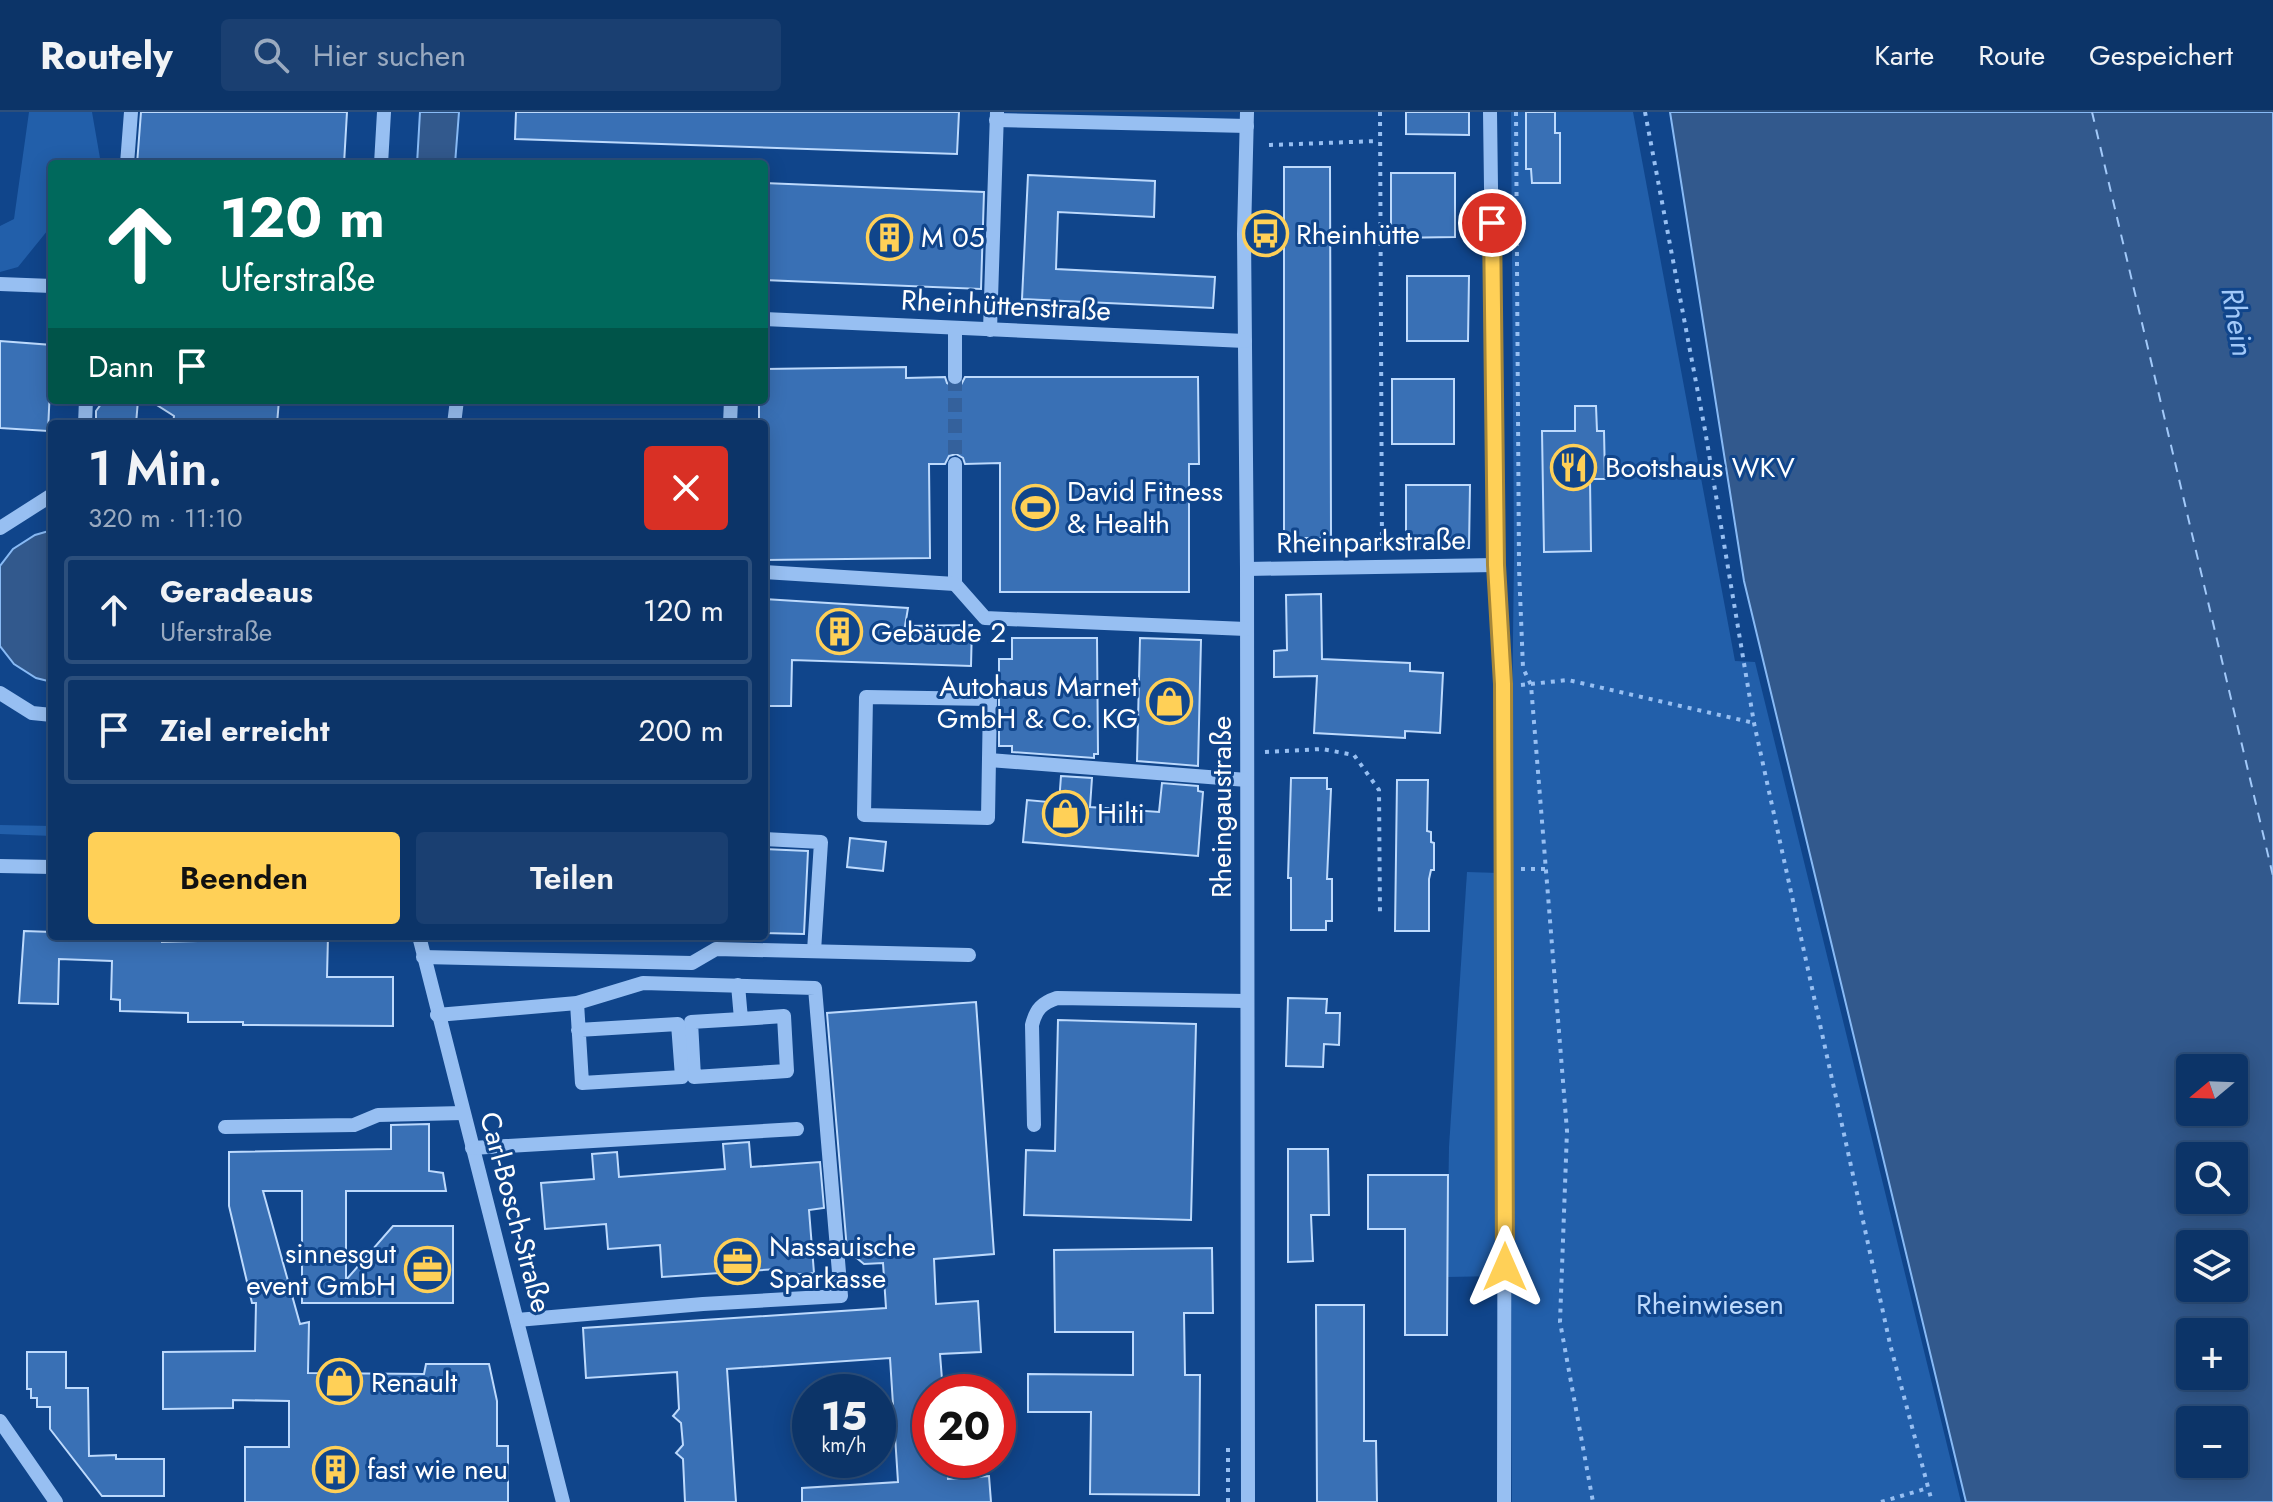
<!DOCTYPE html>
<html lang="de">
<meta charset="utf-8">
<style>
body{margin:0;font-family:Jost,sans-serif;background:#1a3f71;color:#f1f3f6;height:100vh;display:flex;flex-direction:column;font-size:30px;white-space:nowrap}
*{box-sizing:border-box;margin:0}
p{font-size:26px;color:#9aaac0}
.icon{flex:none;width:44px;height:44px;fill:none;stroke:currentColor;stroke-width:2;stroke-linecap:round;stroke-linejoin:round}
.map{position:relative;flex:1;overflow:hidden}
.panel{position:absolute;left:48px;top:308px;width:720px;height:520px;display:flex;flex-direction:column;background:#0c3468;border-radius:8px;box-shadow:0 4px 20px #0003,0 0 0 2px #2c4f7c}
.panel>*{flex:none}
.top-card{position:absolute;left:48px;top:48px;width:720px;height:244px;border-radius:8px;box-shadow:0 4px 20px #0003,0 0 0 2px #2c4f7c;background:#00695c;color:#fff;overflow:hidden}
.needle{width:52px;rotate:251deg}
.controls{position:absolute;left:2176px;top:942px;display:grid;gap:16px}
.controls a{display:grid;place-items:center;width:72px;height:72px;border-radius:8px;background:#0c3468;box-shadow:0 4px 20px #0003,0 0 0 2px #2c4f7c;font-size:40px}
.speed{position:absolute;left:792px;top:1262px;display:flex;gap:16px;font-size:40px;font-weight:700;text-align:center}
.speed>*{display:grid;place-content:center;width:104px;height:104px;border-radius:50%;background:#0c3468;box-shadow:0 4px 20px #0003,0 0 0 2px #2c4f7c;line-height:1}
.speed small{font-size:20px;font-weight:400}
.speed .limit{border:12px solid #d22;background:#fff;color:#111}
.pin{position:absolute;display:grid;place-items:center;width:68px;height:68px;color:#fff;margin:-34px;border:4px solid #fff;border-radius:50%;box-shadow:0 2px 8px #0007}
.me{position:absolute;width:88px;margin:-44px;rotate:0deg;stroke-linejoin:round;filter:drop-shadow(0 0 6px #0008)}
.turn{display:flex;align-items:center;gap:28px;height:168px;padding:0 40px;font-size:36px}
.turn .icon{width:104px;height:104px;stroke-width:2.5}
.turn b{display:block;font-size:56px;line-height:68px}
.then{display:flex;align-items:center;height:76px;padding:0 40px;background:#0003;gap:16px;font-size:30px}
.round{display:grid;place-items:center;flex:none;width:84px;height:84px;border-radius:8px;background:#1a3f71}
.head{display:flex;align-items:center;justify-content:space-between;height:136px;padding:0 40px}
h1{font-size:48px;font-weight:600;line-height:60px}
.action{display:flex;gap:16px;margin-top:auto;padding:16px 40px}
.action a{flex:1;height:92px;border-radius:8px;background:#ffd057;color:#111;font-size:32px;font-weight:600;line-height:92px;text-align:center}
.action a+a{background:#1a3f71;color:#f1f3f6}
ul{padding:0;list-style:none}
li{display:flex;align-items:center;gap:24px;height:108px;margin:0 16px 12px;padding:0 24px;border:4px solid #2c4f7c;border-radius:8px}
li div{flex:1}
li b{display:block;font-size:30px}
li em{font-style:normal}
header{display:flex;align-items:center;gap:48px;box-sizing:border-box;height:112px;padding:0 40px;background:#0c3468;border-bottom:2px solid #2c4f7c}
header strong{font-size:38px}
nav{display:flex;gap:44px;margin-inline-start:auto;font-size:28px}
.search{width:560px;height:72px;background:#1a3f71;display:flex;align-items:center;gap:20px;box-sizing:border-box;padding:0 28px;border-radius:8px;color:#9aaac0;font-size:30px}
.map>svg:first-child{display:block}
.green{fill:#225faa}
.water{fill:#32598d;stroke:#88baf5;stroke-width:2;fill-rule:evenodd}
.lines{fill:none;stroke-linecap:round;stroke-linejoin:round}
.ferry{stroke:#a2c9f9;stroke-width:2;stroke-dasharray:10 8;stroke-linecap:butt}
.building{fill:#3970b5;stroke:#bddafd;stroke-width:2}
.minor-tunnel{stroke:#34619c;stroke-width:14;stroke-dasharray:14 7;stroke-linecap:butt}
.path{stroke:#97bff2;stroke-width:4;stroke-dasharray:4 6;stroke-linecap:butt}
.minor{stroke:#97bff2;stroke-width:14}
.route-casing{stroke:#a68739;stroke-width:20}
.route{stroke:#ffd057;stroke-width:14}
.labels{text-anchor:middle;stroke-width:6;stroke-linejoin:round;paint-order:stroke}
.poi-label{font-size:28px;fill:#fff;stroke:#10458b;text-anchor:start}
.street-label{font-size:28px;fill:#fff;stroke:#10458b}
.park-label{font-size:28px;fill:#bddafd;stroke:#10458b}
.water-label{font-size:30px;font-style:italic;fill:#a2c9f9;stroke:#10458b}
</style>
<header>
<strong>Routely</strong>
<div class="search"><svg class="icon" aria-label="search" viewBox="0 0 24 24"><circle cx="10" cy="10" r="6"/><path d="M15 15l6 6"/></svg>Hier suchen</div>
<nav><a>Karte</a><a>Route</a><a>Gespeichert</a></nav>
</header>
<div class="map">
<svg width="2273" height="1390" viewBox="0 0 2273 1390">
<rect width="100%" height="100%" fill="#10458b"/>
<g class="green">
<path d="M29 0H92L101 52H52V113L18 155 0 160V114L14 107Z"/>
<path d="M1511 0H1633L1735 549 1755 550 1961 1390H1512L1510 765 1514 445Z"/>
<path d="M0 713 52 714V724L0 722Z"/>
<path d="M1467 760 1499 761 1498 1164 1447 1165 1449 1035Z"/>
</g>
<g class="water">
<path d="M420 0H459L455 52H417Z"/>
<path d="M1670 0H2273V1390H1966L1744 469ZM2190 956H2234V1000H2190ZM2190 1044H2234V1088H2190ZM2190 1132H2234V1176H2190ZM2190 1220H2234V1264H2190ZM2190 1308H2234V1352H2190Z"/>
<path d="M52 418V570L36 566 14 552 0 534V454L13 437 35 423Z"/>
</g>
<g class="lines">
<path class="ferry" d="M2092 0 2273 764"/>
</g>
<g class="building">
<path d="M141 0H347L344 52H137Z"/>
<path d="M516 0H959L957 42 515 27Z"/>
<path d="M1406 0H1469V23L1406 22Z"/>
<path d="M1526 0H1555V21H1560V71H1532L1531 57H1526Z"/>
<path d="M1284 55H1330L1331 426H1284Z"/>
<path d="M1391 61H1455V125L1391 126Z"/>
<path d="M1028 63 1155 69 1154 105 1058 100 1056 157 1215 165 1213 196 1022 187Z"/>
<path d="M764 71 984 80 981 177 764 168Z"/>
<path d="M1407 164H1469L1468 229H1407Z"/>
<path d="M0 229 52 233 48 319 0 316Z"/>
<path d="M906 255V266L945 265 947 271 954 275 961 273 965 265H1198L1199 352H1189V480H1000V351L965 352 963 346 956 342 949 344 945 352H929L930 446 764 448V312H759V288H764V257Z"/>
<rect x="1392" y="267" width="62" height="65"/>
<path d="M104 288H138L136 312H96V299Z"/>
<path d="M149 288H279L277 312H173L174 304Z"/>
<path d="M1575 294H1596L1597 319H1604L1605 367H1590L1591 439 1544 440 1542 319H1575Z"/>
<path d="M1406 373H1470L1469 436H1406Z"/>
<path d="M1321 482 1322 547 1410 551V559L1443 561 1440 621 1405 619V626L1314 621 1317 564 1274 565V539L1287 538 1286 483Z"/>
<path d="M764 487 908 496 905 514 972 513 971 554 792 548 791 594H764Z"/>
<path d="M1012 526H1097L1098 642H1094V646L1012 640V634H999V547H1012Z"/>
<path d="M1140 526 1201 528 1198 654 1137 649Z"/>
<path d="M1061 664 1092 666 1090 695 1159 700 1162 671 1198 674V679L1203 680 1198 744 1023 730 1027 688 1059 691Z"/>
<path d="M1291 666H1327V677H1331L1327 767H1332V809H1326V818H1291V766H1288Z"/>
<path d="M1397 668H1428L1427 719 1431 720V730L1434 731V758H1431L1429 767V819H1395Z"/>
<path d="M850 726 886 730 883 759 847 755Z"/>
<path d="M764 737 808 739 804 822 764 821Z"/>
<path d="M24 819 52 820V824H162V830L197 829V824H328L327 865H393V914L243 913V910H188V901L120 899V888L111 887 112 849 59 847 58 892 19 891Z"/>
<path d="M1288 886 1327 887 1326 901H1340L1339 933 1324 932 1323 955 1286 954Z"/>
<path d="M976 890 994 1142 934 1147 936 1192 978 1189 981 1240 940 1242 943 1280H930V1348H947L948 1367 989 1364 991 1390H802V1376L898 1370 890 1246 727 1257 736 1390H685L683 1347 676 1341 683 1333 681 1311 673 1304 679 1297 677 1260 586 1266 583 1216 886 1196 883 1151 864 1152 847 1138 827 901Z"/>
<path d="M1058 908 1196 912 1191 1108 1024 1103 1026 1038 1055 1039Z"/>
<path d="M429 1012V1059L443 1061 446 1079H346V1168L393 1114H453V1191H302V1079H263L300 1212 309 1210 308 1261 424 1262 426 1252H489L497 1289V1334H508V1390H245V1335H289V1289L233 1288V1296L163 1297V1240L255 1239 256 1191H252L229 1094V1040L391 1037V1013Z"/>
<path d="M749 1030 751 1055 820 1050 824 1096 809 1098 814 1161 777 1164V1157L662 1165 660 1133 608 1137 606 1112 545 1117 541 1071 594 1067 592 1042 617 1040 619 1065 725 1057 723 1032Z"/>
<path d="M1288 1037H1328L1329 1103H1311L1313 1149 1288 1150Z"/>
<path d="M1368 1063H1448L1447 1223H1405V1117H1368Z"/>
<path d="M1212 1136 1213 1201H1184L1185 1263H1200L1199 1383 1090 1382 1091 1300H1028V1262L1133 1263V1220H1055L1054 1138Z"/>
<path d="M1316 1193H1364V1329H1376L1377 1390H1317Z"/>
<path d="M27 1240H66V1276H88L89 1344 116 1343V1347H164V1384H102L50 1317V1295H37V1286H31V1277H27Z"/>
</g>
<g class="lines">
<path class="minor-tunnel" d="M955 265V352"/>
<g class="path">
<path d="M1380 0 1382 438"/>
<path d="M1516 0 1519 456 1523 556 1531 573 1567 1019 1560 1210 1593 1390"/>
<path d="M1645 0 1705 318 1754 611 1890 1232 1932 1390"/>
<path d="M1269 33 1379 29"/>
<path d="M1521 573 1568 568 1754 611"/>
<path d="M1265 640 1322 637 1354 643 1379 678 1380 804"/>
<path d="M1521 757H1547"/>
<path d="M1228 1390V1330"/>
<path d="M1881 1390 1928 1376"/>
</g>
<g class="minor">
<path d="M1247 0 1244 122 1247 457 1248 1390"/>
<path d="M1490 0 1496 453 1503 572 1505 758 1504 1390"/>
<path d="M996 8 1247 14"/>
<path d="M127 52 131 0"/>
<path d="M381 52 384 0"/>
<path d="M0 172 52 174"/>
<path d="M764 207 1245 229"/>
<path d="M990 218 997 0"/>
<path d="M955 265V216"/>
<path d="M85 312 86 288"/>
<path d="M454 312 457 288"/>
<path d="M730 312 731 288"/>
<path d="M955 352V472L985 506 1246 517"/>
<path d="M0 416 52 383"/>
<path d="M1247 457 1496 453"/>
<path d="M764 460 955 472"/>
<path d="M0 581 32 601 52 603"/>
<path d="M866 585 990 587 988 706 864 703Z"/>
<path d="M989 648 1247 668"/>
<path d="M764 727 821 730 814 839"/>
<path d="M0 754 52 755"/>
<path d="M419 824 563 1390"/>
<path d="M423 845 692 851 716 837 969 843"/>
<path d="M738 873 741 907 691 910 694 965 787 959 784 904 741 907"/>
<path d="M577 891 582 971 682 965 678 912 578 918"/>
<path d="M437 903 577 891 643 871 815 876 841 1184 703 1192 517 1208"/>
<path d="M1034 1013 1032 913C1036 897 1042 891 1057 886L1247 889"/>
<path d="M225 1015 354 1013 378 1003 463 1001"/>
<path d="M472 1036 797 1017"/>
<path d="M0 1309 56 1390"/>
</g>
</g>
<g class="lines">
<defs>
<path id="route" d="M1492 111 1496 453 1503 572 1505 1155"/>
</defs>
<use href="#route" class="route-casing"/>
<use href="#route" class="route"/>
</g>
<defs>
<symbol id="bus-ring" viewBox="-11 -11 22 22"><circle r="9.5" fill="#10458b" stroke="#ffd057" stroke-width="1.5"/><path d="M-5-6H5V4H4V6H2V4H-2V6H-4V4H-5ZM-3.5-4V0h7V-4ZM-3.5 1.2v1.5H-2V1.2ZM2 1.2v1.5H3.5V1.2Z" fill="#ffd057"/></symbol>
<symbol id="building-ring" viewBox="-11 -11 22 22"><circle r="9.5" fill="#10458b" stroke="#ffd057" stroke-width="1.5"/><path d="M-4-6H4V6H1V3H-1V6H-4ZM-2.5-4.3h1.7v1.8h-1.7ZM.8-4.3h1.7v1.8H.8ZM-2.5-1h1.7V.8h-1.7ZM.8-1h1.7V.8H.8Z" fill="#ffd057"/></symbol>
<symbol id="restaurant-ring" viewBox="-11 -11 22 22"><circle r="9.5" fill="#10458b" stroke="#ffd057" stroke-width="1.5"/><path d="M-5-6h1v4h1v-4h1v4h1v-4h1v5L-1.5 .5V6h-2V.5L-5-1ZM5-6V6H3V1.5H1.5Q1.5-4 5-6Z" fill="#ffd057"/></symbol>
<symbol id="stadium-ring" viewBox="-11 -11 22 22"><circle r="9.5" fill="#10458b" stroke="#ffd057" stroke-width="1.5"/><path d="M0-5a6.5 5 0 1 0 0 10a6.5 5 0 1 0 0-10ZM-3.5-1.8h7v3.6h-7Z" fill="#ffd057"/></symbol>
<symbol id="shop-ring" viewBox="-11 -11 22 22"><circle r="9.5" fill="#10458b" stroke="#ffd057" stroke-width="1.5"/><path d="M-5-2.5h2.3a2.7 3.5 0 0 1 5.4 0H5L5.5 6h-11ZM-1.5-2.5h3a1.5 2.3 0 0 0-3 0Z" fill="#ffd057"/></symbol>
<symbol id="office-ring" viewBox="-11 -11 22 22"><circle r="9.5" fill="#10458b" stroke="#ffd057" stroke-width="1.5"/><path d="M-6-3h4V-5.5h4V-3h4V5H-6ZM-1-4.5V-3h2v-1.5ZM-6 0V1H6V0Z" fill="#ffd057"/></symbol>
</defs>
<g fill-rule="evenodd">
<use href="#bus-ring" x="1240" y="96" width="51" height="51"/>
<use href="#building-ring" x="864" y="100" width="51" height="51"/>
<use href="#restaurant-ring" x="1548" y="330" width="51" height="51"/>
<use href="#stadium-ring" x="1010" y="370" width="51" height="51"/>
<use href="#building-ring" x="814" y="494" width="51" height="51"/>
<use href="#shop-ring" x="1144" y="564" width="51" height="51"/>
<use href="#shop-ring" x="1040" y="676" width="51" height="51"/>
<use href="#office-ring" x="712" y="1124" width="51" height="51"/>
<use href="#office-ring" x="402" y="1132" width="51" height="51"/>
<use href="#shop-ring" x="314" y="1244" width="51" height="51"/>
<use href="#building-ring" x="310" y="1332" width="51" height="51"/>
</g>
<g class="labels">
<g class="poi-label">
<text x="1296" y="132">Rheinhütte</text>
<text x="921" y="135">M 05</text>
<text x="1605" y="365">Bootshaus WKV</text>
<text x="1067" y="389">David Fitness<tspan x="1067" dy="32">&amp; Health</tspan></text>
<text x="871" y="530">Gebäude 2</text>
<text x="1138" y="584" text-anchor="end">Autohaus Marnet<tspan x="1138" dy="32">GmbH &amp; Co. KG</tspan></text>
<text x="1097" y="711">Hilti</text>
<text x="769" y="1144">Nassauische<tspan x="769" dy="32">Sparkasse</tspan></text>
<text x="396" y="1151" text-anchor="end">sinnesgut<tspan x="396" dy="32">event GmbH</tspan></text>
<text x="371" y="1280">Renault</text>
<text x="367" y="1367">fast wie neu</text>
</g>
<g class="street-label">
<text transform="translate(1006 193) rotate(3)" y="10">Rheinhüttenstraße</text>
<text transform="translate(1371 429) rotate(-1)" y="10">Rheinparkstraße</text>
<text transform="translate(1221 695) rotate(-90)" y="10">Rheingaustraße</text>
<text transform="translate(516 1100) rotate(75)" y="10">Carl-Bosch-Straße</text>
</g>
<g class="park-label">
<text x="1710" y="1202">Rheinwiesen</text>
</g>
<g class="water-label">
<text transform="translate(2237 210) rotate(80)" y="10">Rhein</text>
</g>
</g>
</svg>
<div class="controls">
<a><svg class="needle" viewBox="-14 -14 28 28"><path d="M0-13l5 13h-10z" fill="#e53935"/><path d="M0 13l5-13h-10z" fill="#9aaac0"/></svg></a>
<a><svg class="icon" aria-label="search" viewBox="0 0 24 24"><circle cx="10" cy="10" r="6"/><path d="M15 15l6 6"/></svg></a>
<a><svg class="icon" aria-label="layers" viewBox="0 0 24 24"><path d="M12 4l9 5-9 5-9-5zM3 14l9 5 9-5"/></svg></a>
<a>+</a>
<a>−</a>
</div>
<div class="speed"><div>15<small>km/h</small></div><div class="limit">20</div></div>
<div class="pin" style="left:1492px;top:111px;background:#d93025"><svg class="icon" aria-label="arrive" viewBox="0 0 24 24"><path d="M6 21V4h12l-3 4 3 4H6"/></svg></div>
<svg class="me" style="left:1505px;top:1155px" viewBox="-20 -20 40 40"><path d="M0-17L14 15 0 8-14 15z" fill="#ffd057" stroke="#fff" stroke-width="4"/></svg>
<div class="top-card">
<div class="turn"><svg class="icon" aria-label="ahead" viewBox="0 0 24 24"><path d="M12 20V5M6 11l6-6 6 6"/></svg><div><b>120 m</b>Uferstraße</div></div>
<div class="then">Dann<svg class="icon" aria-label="arrive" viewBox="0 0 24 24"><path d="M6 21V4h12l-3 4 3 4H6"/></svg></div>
</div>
<section class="panel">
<div class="head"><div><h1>1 Min.</h1><p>320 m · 11:10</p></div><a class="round" style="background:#d93025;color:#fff"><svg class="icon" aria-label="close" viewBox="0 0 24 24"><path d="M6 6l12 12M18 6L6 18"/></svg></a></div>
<ul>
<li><svg class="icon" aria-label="ahead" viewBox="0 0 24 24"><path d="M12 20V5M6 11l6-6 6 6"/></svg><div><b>Geradeaus</b><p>Uferstraße</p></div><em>120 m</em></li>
<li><svg class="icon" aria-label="arrive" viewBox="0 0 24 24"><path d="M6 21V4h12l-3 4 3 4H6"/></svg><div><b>Ziel erreicht</b></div><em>200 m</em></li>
</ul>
<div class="action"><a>Beenden</a><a>Teilen</a></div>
</section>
</div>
